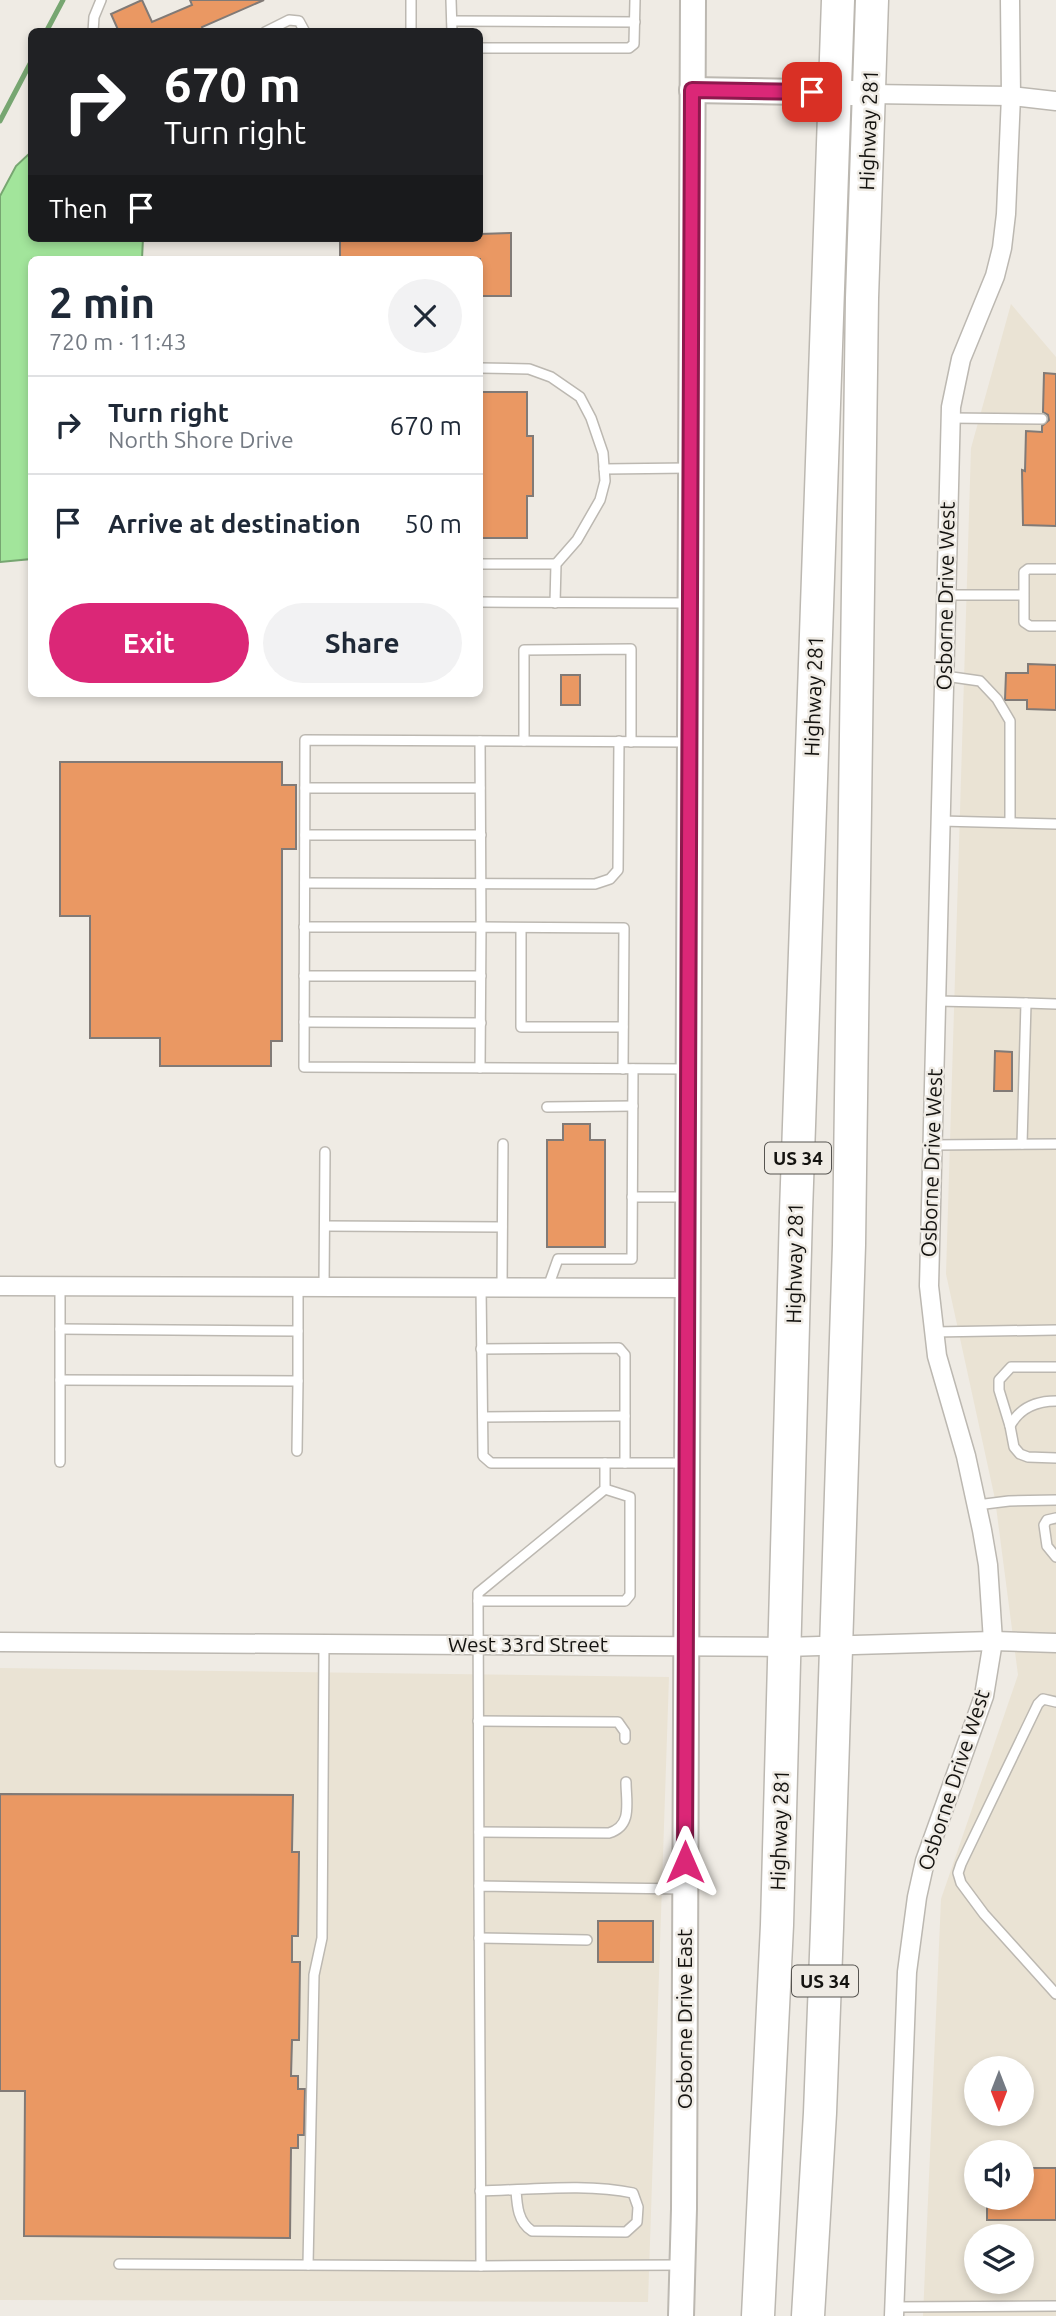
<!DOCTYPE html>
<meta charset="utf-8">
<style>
body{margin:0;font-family:Ubuntu,sans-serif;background:#f2f2f3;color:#1f2937;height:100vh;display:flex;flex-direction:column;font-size:26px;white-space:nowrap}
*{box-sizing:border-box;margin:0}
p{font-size:23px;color:#747a83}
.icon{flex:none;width:38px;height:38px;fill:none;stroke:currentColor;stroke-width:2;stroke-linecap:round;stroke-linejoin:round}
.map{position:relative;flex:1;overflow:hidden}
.details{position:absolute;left:28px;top:256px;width:455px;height:441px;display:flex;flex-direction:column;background:#fff;border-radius:10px;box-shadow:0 4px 10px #0003}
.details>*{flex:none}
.hud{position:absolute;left:28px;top:28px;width:455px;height:214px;border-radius:10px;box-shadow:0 4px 10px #0003;background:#202124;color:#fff;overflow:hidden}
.needle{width:46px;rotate:180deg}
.tools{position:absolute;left:964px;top:2056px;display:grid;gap:14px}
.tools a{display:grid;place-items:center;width:70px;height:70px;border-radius:50%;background:#fff;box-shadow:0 4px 10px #0003;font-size:35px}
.pin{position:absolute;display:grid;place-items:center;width:60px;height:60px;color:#fff;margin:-30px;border-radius:14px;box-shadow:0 4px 10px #0006}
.me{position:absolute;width:77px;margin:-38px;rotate:0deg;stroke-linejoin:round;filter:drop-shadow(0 0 5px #0008)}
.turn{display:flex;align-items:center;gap:24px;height:147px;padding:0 21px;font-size:32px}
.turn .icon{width:91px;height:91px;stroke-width:2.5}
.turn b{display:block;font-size:49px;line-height:60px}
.then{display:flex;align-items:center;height:66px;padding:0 21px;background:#0003;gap:14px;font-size:26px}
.round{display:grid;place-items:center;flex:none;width:74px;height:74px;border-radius:37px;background:#f2f2f3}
.head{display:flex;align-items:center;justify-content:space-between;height:119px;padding:0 21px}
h1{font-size:42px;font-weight:700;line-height:52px}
.primary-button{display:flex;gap:14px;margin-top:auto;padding:14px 21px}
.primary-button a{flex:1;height:80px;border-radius:42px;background:#db2777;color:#fff;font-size:28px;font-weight:700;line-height:80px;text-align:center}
.primary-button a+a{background:#f2f2f3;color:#1f2937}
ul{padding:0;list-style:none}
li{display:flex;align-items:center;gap:21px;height:98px;padding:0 21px;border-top:2px solid #e0e1e3}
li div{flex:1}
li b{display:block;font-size:26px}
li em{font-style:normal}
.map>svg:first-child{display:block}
.built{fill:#eae3d4;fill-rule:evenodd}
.water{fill:#a2e59b;stroke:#77a671;stroke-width:2}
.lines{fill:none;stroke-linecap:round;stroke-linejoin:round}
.stream{stroke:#77a671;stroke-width:5}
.building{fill:#ea9863;stroke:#817a76;stroke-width:2}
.lane-casing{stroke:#bcb8b1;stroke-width:12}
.street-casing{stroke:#bcb8b1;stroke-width:21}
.secondary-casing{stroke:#bcb8b1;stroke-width:28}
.highway-casing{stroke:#bcb8b1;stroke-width:35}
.lane{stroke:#fff;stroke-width:9}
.street{stroke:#fff;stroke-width:18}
.secondary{stroke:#fff;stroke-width:24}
.highway{stroke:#fff;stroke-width:32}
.route-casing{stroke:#8e194d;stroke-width:18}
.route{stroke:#db2777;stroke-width:12}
.labels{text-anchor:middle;stroke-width:5;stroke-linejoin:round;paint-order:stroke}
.shield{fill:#efebe4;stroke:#565450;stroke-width:2}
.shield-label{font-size:19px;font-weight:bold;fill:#141310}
.street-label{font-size:21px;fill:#141310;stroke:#efebe4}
</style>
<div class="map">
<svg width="1056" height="2316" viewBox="0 0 1056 2316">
<rect width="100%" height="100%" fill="#efebe4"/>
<g class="built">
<path d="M1011 304 1056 357V2316H923L941 1899 1018 1675 995 1499 946 1274 971 448ZM976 2068H1022V2114H976ZM976 2152H1022V2198H976ZM976 2236H1022V2282H976Z"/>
<path d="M0 1668 669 1677 648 2302 0 2300Z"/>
</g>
<path class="water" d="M31 152 32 238H143L142 259H32L31 559 0 562V196L16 166Z"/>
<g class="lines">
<g class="stream">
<path d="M46 32 63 0"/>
<path d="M0 121 32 60"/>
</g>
</g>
<g class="building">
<path d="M142 0 152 22 192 5 190 0H264L202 27 203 32H119L111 14Z"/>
<path d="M511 233V296H480V259H340V238H480V234Z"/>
<path d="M1044 373 1056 374V526L1023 525 1022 470 1025 471 1026 431 1042 432V426L1049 420 1048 415 1043 412Z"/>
<path d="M480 392H527V436H533V496H527V538H480Z"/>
<path d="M1028 664 1056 665V710L1027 709V700H1005L1006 673H1028Z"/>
<rect x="561" y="675" width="19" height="30"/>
<path d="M60 762H282V785H296V849H282V1041H271V1066H160V1038H90V916H60Z"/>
<path d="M995 1051 1012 1052V1091H994Z"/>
<path d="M563 1124H590V1140H605V1247H547V1140H563Z"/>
<path d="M0 1794 293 1795 292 1852H299L298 1936H292V1962H300L299 2040H292L291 2076H298V2089H305L304 2135H298V2148H291L290 2238 24 2236 25 2091H0Z"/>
<rect x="598" y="1921" width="55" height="41"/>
<path d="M1022 2168H1056V2220H987V2198H1022Z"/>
</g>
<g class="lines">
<defs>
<g id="lane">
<path d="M451 0 452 32"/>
<path d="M452 21 635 22"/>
<path d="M93 32 94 17 101 0"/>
<path d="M265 32 289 20 299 21 305 32"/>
<path d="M411 32V0"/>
<path d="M480 48H629L634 44 635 0"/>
<path d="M480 368 529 369 551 377 580 397 591 418 603 453 605 481 600 500 577 540 556 564 555 603"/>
<path d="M950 418 1042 419"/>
<path d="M604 469 689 468"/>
<path d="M480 564H556"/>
<path d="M1056 569H1028L1024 572V622L1030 626H1056"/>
<path d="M946 595H1023"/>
<path d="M480 602 688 603"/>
<path d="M945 676 980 681 997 699 1010 721V822"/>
<path d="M524 741V650L631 649V742"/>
<path d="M305 788H480"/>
<path d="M941 821 1056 824"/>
<path d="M305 835H481"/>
<path d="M305 883 595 884 610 879 618 870 619 741"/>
<path d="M304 927H481L480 741"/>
<path d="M521 928V1027H623"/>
<path d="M304 976H481"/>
<path d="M937 1001 1026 1003 1022 1144"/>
<path d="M1026 1003 1056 1004"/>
<path d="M304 1022 481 1023"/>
<path d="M480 1068 481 927 624 928 623 1069"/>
<path d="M687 1069 304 1067 305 740 687 742"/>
<path d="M547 1107 633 1106"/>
<path d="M933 1145 1056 1144"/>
<path d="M632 1197H686"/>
<path d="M325 1226 502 1227"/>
<path d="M324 1287 325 1152"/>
<path d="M481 1287 483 1456 491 1463H685"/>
<path d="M502 1287 503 1144"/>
<path d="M548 1287 558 1259H632L633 1069"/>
<path d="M60 1329 298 1331V1286"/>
<path d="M934 1332 1056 1330"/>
<path d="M481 1349 619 1348 625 1355V1463"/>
<path d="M1056 1367H1011L999 1380V1390L1010 1426 1014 1447 1020 1454 1028 1457 1056 1458"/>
<path d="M60 1380 298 1381V1331"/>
<path d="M483 1417 625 1416"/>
<path d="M1010 1426C1020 1407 1037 1401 1056 1401"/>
<path d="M297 1451 298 1381"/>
<path d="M60 1462V1286"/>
<path d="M977 1505 1009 1501 1056 1500"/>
<path d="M1056 1518 1047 1520 1044 1525 1047 1546 1056 1557"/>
<path d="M478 1601H625L630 1595V1497L605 1489"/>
<path d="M1056 1702 1043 1699 1038 1704 961 1864 958 1873 961 1883 984 1914 1056 1994"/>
<path d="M478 1721 618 1722 625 1732V1739"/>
<path d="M479 1832 609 1833C633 1826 626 1802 626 1782"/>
<path d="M479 1886 478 1593 605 1489V1463"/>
<path d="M479 1938 587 1940"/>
<path d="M480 2191C528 2190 587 2183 633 2193L638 2207 637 2222 626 2232 532 2231C518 2222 517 2206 516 2190"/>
<path d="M119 2264 481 2266 479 1886 683 1889"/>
<path d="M308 2265 314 1975 322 1938 324 1644"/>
<path d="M481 2266 681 2265"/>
<path d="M894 2307 1056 2306"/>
</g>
<g id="street">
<path d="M870 94 1011 96 1056 101"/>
<path d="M0 1286 688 1288"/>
<path d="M0 1642 785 1647 993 1641 1056 1643"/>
<path d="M894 2316 907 1972 917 1897 925 1861 984 1696 993 1641 988 1565 982 1530 966 1456 937 1356 929 1286 951 407 961 359 995 276 1002 248 1006 214 1011 96 1010 0"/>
</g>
<g id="secondary">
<path d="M692 90 853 93"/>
<path d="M681 2316 684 2209 693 0"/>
</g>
<g id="highway">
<path d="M758 2316 777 1925 796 1212 838 0"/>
<path d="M808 2316 820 2113 827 1928 849 1245 862 298 872 0"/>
</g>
</defs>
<use href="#lane" class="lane-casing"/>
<use href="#street" class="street-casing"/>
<use href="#secondary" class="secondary-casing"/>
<use href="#highway" class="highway-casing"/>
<use href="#lane" class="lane"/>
<use href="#street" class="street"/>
<use href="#secondary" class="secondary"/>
<use href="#highway" class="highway"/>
</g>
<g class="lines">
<defs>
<path id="route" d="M685 1862 692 90 812 92"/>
</defs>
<use href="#route" class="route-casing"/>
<use href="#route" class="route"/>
</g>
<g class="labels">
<g class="shield">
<rect x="765" y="1142.5" width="66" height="31" rx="5"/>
<rect x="792" y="1965.5" width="66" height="31" rx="5"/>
</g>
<g class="shield-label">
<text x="798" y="1165">US 34</text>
<text x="825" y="1988">US 34</text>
</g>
<g class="street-label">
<text transform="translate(869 130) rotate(-88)" y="7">Highway 281</text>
<text transform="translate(946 596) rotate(-89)" y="7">Osborne Drive West</text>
<text transform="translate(814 696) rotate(-88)" y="7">Highway 281</text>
<text transform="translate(932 1163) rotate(-88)" y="7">Osborne Drive West</text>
<text transform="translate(795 1263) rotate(-89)" y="7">Highway 281</text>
<text x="528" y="1652">West 33rd Street</text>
<text transform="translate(954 1780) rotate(-72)" y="7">Osborne Drive West</text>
<text transform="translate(780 1830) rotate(-88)" y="7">Highway 281</text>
<text transform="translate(685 2019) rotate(-90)" y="7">Osborne Drive East</text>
</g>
</g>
</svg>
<div class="tools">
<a><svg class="needle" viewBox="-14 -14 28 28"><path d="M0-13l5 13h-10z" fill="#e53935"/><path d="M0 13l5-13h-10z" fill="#747a83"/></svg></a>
<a><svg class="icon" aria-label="sound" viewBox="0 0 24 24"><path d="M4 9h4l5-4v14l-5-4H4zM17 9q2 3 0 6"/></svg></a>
<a><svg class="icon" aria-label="layers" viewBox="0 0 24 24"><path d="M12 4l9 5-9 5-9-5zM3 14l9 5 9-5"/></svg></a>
</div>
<div class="pin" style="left:812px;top:92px;background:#d93025"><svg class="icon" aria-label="arrive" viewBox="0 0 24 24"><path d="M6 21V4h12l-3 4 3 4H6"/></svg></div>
<svg class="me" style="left:685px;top:1862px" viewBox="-20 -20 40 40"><path d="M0-17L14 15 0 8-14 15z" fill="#db2777" stroke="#fff" stroke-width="4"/></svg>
<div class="hud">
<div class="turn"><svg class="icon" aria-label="right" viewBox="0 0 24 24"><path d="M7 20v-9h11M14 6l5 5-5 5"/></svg><div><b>670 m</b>Turn right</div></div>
<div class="then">Then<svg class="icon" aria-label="arrive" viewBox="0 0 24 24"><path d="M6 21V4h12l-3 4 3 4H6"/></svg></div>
</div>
<section class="details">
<div class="head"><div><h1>2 min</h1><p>720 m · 11:43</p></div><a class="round"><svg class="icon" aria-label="close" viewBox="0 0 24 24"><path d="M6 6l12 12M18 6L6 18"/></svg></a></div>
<ul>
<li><svg class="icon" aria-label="right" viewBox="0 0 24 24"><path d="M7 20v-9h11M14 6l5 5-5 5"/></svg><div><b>Turn right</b><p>North Shore Drive</p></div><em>670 m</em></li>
<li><svg class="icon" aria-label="arrive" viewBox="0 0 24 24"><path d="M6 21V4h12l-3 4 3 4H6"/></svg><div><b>Arrive at destination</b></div><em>50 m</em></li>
</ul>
<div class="primary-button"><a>Exit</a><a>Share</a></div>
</section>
</div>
